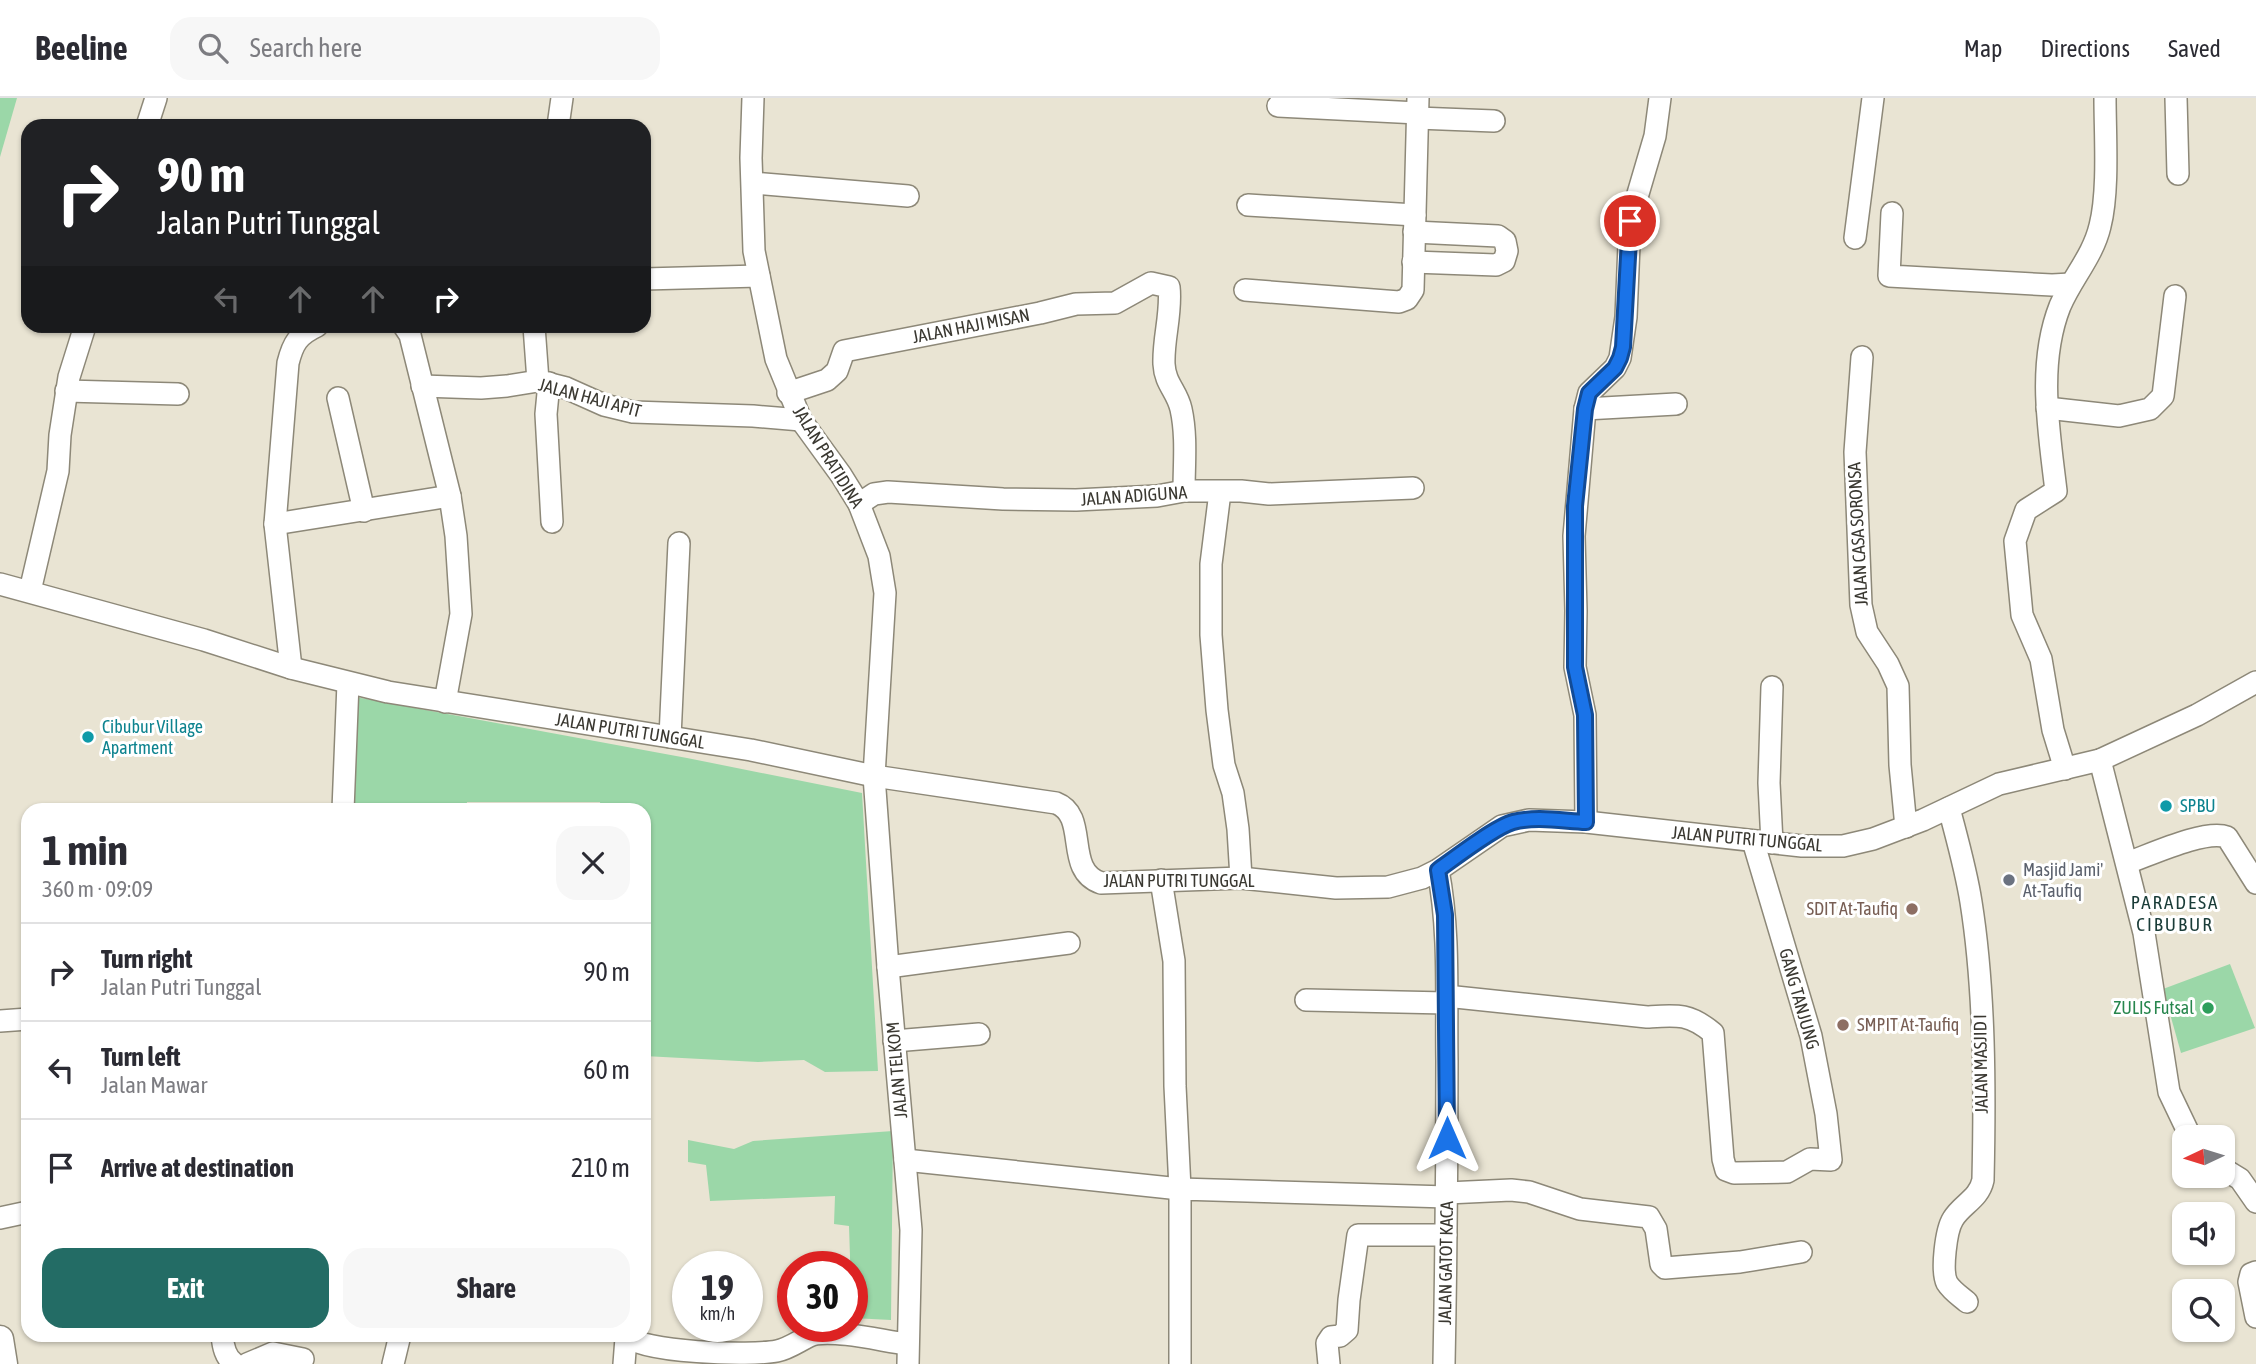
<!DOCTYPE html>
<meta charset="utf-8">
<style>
body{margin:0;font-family:"Asap Condensed",sans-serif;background:#f7f7f7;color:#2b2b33;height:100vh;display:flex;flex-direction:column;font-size:26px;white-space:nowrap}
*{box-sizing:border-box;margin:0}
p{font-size:23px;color:#7c7c81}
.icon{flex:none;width:38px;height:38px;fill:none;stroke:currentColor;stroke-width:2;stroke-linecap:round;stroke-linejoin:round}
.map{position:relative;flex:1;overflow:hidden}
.drawer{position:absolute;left:21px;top:705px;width:630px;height:539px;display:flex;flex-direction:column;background:#fff;border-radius:21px;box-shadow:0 2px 5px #0004}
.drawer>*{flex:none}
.hud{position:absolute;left:21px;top:21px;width:630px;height:214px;border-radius:21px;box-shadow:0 2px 5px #0004;background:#202124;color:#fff;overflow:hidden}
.needle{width:46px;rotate:266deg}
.fabs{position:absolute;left:2172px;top:1027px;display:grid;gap:14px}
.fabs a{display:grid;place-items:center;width:63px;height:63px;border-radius:14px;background:#fff;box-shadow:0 2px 5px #0004;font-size:35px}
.speed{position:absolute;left:672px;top:1153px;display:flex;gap:14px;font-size:35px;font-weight:700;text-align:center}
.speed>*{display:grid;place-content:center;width:91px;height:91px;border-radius:50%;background:#fff;box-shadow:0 2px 5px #0004;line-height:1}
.speed small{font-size:18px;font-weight:400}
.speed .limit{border:10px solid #d22;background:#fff;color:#111}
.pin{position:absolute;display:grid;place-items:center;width:60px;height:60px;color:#fff;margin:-30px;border:4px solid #fff;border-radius:50%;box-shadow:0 2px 7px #0007}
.me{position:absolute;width:77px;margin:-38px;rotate:0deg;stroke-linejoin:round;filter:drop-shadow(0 0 5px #0008)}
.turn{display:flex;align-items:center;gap:24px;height:147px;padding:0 21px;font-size:32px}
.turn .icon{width:91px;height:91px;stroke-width:2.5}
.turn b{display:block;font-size:49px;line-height:60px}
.lanes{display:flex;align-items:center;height:66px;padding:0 21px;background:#0003;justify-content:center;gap:35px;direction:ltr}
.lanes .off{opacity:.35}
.round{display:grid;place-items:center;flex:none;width:74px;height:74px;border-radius:21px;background:#f7f7f7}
.headline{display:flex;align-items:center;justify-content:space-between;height:119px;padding:0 21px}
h1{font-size:42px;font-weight:700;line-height:52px}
.cta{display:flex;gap:14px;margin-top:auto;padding:14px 21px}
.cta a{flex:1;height:80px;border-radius:21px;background:#236c65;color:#fff;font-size:28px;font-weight:700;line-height:80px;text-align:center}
.cta a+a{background:#f7f7f7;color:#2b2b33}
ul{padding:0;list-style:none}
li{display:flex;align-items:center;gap:21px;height:98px;padding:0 21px;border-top:2px solid #e1e1e2}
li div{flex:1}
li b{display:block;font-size:26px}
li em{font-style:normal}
header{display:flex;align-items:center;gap:42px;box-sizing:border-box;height:98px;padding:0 35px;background:#fff;border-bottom:2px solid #e1e1e2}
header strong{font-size:33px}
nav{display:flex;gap:38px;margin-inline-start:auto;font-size:24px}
.search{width:490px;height:63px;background:#f7f7f7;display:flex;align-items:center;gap:18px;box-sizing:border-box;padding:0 24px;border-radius:21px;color:#7c7c81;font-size:26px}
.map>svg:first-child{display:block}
.green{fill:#9bd7a8}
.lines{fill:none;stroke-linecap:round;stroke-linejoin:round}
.minor-casing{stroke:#8d8878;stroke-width:24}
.major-casing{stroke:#8d8878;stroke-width:29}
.minor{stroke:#fff;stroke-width:21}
.major{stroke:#fff;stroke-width:26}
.route-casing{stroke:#114b97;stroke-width:18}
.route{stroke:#1a73e8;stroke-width:12}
.culture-dot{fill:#0f9aa8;stroke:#fff;stroke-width:2.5}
.worship-dot{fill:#6b7280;stroke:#fff;stroke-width:2.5}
.education-dot{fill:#8d6e63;stroke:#fff;stroke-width:2.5}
.leisure-dot{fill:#2e9e5b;stroke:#fff;stroke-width:2.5}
.labels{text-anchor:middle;stroke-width:6;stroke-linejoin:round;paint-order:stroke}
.street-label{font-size:18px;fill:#3a3831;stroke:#fff}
.culture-label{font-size:18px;fill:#0d838f;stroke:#fff;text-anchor:start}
.worship-label{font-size:18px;fill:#5b616d;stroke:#fff;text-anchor:start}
.education-label{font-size:18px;fill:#785e54;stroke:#fff;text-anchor:end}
.leisure-label{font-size:18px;fill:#27864d;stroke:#fff;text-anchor:end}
.neighbourhood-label{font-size:19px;letter-spacing:2px;fill:#1a3c38;stroke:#fff}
</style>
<header>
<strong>Beeline</strong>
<div class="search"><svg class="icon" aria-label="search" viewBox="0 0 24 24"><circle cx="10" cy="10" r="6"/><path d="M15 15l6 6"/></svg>Search here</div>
<nav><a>Map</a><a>Directions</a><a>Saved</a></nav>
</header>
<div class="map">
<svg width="2256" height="1266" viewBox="0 0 2256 1266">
<rect width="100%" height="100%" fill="#e9e4d3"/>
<g class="green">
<path d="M0 0H17L0 59Z"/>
<path d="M350 598 687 660 862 695 878 973 825 974 804 962 758 964 644 958V712H601L600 704H467L466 712H353Z"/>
<path d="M2230 866 2255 930 2181 955 2163 891Z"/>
<path d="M893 1033 891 1222 852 1220 849 1128 834 1126 835 1098 710 1103 706 1067 688 1064V1042L734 1051 753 1043Z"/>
</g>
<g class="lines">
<defs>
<g id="minor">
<path d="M753 0 751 60 754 153 776 261 801 322 841 377 859 406 879 458 885 495 874 678 888 869 911 1132 908 1266"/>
<path d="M2176 0 2178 76"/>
<path d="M1278 8 1418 15"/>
<path d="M1417 20 1494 23"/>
<path d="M147 28 156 0"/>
<path d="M558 28 562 0"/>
<path d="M753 85 908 98"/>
<path d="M1248 107 1415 117"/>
<path d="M1892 115 1889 178 2052 187 2071 186"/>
<path d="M1855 140 1873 0"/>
<path d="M1413 164 1496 167 1504 163 1507 153 1505 143 1498 138 1414 134"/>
<path d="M644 181 759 178"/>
<path d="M1245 192 1399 204 1407 201 1413 192 1418 0"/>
<path d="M404 228 410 237 450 398 456 438 461 516 445 604"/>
<path d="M534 228 538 283"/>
<path d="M1862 259 1855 354 1861 507 1867 534 1888 566 1898 588 1900 667 1906 729"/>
<path d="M549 285 546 316 552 424"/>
<path d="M422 288 481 290 507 288 538 283 566 290 604 307 633 314 753 318 801 322"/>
<path d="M66 293 178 296"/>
<path d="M788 295 827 282 837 273 844 253 1040 215 1076 206 1115 205 1151 185 1169 189C1172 215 1163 240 1164 266 1165 286 1177 293 1181 311 1187 338 1184 366 1184 393"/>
<path d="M338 300 364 413"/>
<path d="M2047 310 2119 318 2150 311 2163 298 2175 198"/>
<path d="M1585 311 1676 306"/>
<path d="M1220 394 1211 466V537L1217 612 1224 667 1233 695 1238 731 1241 780"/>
<path d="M859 406 874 396 888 394 1003 401 1076 402 1157 398 1184 393H1241L1269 396 1413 390"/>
<path d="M275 426 450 398"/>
<path d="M0 486 204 542 291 570 388 594 751 652 874 678 1056 705C1090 718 1063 772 1101 785L1241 780 1336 790 1388 789 1422 780 1438 772 1502 728 1529 722 1586 724 1802 748H1843L1873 741 1923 722 1999 686 2100 662 2197 617 2256 584"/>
<path d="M30 493 58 373 60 337 69 279 85 228"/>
<path d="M291 570 275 426 288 265C293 245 298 237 317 228"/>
<path d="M1772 589 1769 685 1772 745"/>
<path d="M670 639 679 445"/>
<path d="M2100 662 2144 835 2169 994 2191 1040"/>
<path d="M2065 671 2053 632 2041 561 2022 517 2015 443 2026 412 2056 393C2049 333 2037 266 2060 208 2072 180 2093 158 2100 128 2109 93 2105 37 2105 0"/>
<path d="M1949 710C1957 741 1966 772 1971 804 1985 892 1985 993 1983 1082 1979 1101 1962 1106 1953 1121 1946 1132 1941 1173 1947 1185 1952 1193 1960 1198 1967 1204"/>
<path d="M343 712 348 585"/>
<path d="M1586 724 1585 617 1575 569 1576 513 1574 438 1585 311 1589 295 1615 270 1620 260 1626 219 1630 123 1655 38 1660 0"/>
<path d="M2127 765C2150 757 2205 731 2227 739L2256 785"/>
<path d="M1438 772C1450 834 1446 899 1447 963 1447 1064 1446 1165 1444 1266"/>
<path d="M888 869 1069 845"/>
<path d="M1446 898 1647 919C1677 917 1689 915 1713 935L1723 1061 1726 1072 1734 1075 1787 1074 1810 1061 1831 1062 1826 1016 1811 938 1753 743"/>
<path d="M1306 902 1446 905"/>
<path d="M0 923 28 921"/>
<path d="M894 943 979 936"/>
<path d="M905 1062 1180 1091 1175 988 1174 863 1161 782"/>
<path d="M2222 1070 2240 1081 2256 1104"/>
<path d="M1447 1095 1511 1092 1529 1094 1580 1111 1649 1119 1656 1131 1661 1166 1665 1170 1740 1164 1801 1154"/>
<path d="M0 1120 28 1114"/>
<path d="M2256 1174 2251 1176 2249 1184 2256 1219"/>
<path d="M222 1237C223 1248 225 1260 235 1266"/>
<path d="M625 1237C640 1255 752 1258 777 1253 792 1250 805 1238 816 1236 838 1232 883 1243 907 1246"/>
<path d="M247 1266 273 1255 303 1261"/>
<path d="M393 1266 400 1237"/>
<path d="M624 1266 626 1240"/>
<path d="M1180 1266V1091L1447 1099"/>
<path d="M1329 1266 1327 1245 1331 1239 1340 1238 1347 1232 1349 1202 1358 1137H1446"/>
</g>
<path id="major" d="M0 1241 4 1266"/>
</defs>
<use href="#minor" class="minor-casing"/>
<use href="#major" class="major-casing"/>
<use href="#minor" class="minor"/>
<use href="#major" class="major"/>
</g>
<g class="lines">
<defs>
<path id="route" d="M1447 1040 1445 817 1438 772C1456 759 1495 729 1513 724 1536 718 1563 723 1586 724L1585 617 1575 569V408L1585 311 1589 295 1615 270 1620 260 1623 249 1630 123"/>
</defs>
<use href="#route" class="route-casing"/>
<use href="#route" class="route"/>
</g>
<g class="culture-dot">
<circle cx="88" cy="639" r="7"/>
<circle cx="2166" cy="708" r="7"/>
</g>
<circle class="worship-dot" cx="2009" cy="782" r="7"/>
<g class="education-dot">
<circle cx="1912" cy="811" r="7"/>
<circle cx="1843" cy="927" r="7"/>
</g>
<circle class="leisure-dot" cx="2208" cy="910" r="7"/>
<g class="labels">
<g class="street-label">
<text transform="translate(971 228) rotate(-11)" y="6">JALAN HAJI MISAN</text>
<text transform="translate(590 300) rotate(15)" y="6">JALAN HAJI APIT</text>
<text transform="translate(828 359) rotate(58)" y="6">JALAN PRATIDINA</text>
<text transform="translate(1134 398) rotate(-4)" y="6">JALAN ADIGUNA</text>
<text transform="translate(1858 436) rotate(-93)" y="6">JALAN CASA SORONSA</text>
<text transform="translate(630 633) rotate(9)" y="6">JALAN PUTRI TUNGGAL</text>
<text transform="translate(1747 741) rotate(5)" y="6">JALAN PUTRI TUNGGAL</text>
<text x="1179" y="789">JALAN PUTRI TUNGGAL</text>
<text transform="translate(1799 901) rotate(74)" y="6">GANG TANJUNG</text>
<text transform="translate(1981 966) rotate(-91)" y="6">JALAN MASJID I</text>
<text transform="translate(897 972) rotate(-95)" y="6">JALAN TELKOM</text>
<text transform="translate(1446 1165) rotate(-89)" y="6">JALAN GATOT KACA</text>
</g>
<g class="culture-label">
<text x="102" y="635">Cibubur Village<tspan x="102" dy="21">Apartment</tspan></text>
<text x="2180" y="714">SPBU</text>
</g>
<g class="worship-label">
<text x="2023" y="778">Masjid Jami'<tspan x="2023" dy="21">At-Taufiq</tspan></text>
</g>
<g class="education-label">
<text x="1898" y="817">SDIT At-Taufiq</text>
<text x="1857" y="933" text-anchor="start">SMPIT At-Taufiq</text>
</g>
<g class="leisure-label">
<text x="2194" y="916">ZULIS Futsal</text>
</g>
<g class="neighbourhood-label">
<text x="2175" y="811">PARADESA<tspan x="2175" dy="22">CIBUBUR</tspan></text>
</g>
</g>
</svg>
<div class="fabs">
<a><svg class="needle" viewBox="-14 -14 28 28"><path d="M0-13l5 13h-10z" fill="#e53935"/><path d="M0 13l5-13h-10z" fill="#7c7c81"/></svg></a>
<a><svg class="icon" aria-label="sound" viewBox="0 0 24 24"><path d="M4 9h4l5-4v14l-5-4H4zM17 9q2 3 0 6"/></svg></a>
<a><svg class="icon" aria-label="search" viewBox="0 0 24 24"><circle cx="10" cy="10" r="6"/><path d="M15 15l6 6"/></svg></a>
</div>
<div class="speed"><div>19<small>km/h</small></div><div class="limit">30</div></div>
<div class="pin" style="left:1630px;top:123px;background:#d93025"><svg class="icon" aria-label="arrive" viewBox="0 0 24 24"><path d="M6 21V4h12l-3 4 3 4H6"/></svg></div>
<svg class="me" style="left:1447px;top:1040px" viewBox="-20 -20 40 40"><path d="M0-17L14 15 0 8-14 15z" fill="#1a73e8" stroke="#fff" stroke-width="4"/></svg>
<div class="hud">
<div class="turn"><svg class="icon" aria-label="right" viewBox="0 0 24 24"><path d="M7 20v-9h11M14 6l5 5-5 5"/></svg><div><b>90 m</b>Jalan Putri Tunggal</div></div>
<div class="lanes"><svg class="icon off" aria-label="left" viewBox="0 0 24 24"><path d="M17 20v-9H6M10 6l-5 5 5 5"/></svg><svg class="icon off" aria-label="ahead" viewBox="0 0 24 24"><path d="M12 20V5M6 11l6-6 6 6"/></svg><svg class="icon off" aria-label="ahead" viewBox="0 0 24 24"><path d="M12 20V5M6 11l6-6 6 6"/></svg><svg class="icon" aria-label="right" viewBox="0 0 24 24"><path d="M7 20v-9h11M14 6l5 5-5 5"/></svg></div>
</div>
<section class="drawer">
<div class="headline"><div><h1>1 min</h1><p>360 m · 09:09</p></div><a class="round"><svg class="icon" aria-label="close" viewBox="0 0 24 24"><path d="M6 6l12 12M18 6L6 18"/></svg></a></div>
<ul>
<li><svg class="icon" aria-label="right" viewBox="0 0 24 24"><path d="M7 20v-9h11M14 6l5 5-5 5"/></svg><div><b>Turn right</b><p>Jalan Putri Tunggal</p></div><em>90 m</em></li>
<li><svg class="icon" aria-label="left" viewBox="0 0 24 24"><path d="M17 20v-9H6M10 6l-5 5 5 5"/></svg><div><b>Turn left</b><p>Jalan Mawar</p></div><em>60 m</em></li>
<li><svg class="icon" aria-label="arrive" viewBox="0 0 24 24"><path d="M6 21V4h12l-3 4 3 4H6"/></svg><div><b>Arrive at destination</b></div><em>210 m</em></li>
</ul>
<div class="cta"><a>Exit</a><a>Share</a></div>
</section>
</div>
